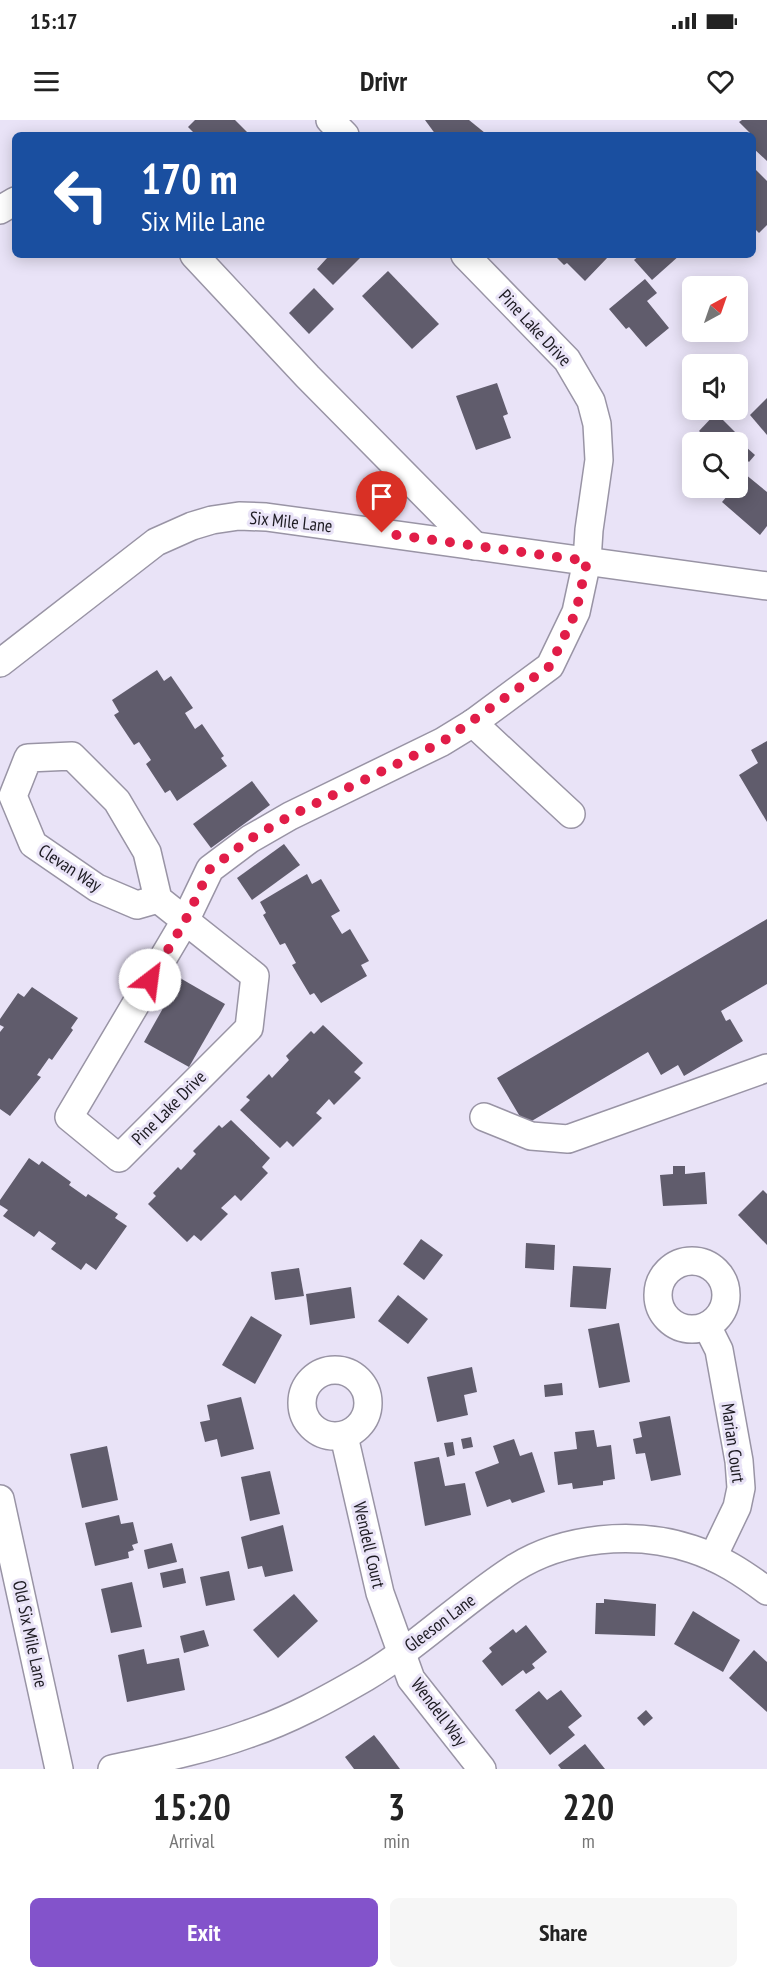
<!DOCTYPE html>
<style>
body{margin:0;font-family:"PT Sans Narrow",sans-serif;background:#f6f6f6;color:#222;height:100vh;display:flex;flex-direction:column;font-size:22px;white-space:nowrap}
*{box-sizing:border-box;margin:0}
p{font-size:20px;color:#767676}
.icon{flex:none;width:33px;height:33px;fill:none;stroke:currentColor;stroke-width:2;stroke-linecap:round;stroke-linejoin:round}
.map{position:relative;height:1649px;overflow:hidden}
.sheet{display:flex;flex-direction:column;background:#fff;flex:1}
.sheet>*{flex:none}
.guide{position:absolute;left:12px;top:12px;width:744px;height:126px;border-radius:9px;box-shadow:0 3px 15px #0003;background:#1a4fa0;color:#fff;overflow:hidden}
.needle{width:39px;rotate:40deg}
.buttons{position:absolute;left:682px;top:156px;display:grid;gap:12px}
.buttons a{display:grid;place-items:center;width:66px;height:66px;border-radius:9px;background:#fff;box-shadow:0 3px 15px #0003;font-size:30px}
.pin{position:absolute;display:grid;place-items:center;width:51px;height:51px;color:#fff;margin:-62px -26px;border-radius:50% 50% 50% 0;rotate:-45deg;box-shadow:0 0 6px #0007}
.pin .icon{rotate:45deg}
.me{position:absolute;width:66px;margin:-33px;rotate:30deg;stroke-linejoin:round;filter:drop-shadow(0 0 4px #0008)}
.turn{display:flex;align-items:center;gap:21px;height:126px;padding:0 30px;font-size:27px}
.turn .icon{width:78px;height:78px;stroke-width:2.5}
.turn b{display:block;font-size:42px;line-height:51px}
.eta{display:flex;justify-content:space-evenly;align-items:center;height:102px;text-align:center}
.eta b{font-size:36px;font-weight:700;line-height:42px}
.button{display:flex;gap:12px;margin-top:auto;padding:12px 30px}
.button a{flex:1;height:69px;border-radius:9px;background:#8353cb;color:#fff;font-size:24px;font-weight:700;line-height:69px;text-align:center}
.button a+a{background:#f6f6f6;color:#222}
.status{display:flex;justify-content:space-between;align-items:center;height:42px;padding:0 30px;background:#fff;direction:ltr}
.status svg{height:16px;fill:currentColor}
header{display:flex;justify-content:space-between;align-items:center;height:78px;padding:0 30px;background:#fff;font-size:27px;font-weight:700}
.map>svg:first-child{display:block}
.building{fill:#605c6c}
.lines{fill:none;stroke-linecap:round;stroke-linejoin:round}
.minor-casing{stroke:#9994a5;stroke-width:30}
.minor{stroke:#fff;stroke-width:27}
.route{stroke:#e11d48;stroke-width:10;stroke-dasharray:0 18}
.labels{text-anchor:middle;stroke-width:6;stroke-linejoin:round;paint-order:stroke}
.street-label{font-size:18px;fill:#1c1a21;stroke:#e9e3f7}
</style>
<div class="status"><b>15:17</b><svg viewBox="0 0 49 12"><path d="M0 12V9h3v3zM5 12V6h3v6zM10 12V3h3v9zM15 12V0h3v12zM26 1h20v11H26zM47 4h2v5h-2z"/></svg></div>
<header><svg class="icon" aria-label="menu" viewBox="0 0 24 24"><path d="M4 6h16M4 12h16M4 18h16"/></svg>Drivr<svg class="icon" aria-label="heart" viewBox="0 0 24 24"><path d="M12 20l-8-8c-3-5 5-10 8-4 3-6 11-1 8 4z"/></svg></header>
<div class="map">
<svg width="767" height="1649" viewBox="0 0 767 1649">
<rect width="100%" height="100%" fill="#e9e3f7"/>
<g class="building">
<path d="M195 0H235L250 15H196L188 7Z"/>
<path d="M425 0H469L485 13 436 15Z"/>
<path d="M742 0H767V41L753 28V15H748L750 13 739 2Z"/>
<path d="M753 47 767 61V105L759 113 753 107Z"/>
<path d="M323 135H363L333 165 317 149 327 138Z"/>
<path d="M558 135H606L608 137 585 161 567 143 564 145 556 137Z"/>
<path d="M640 135H680L652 160 634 140Z"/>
<path d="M388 151 439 204 412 229 362 176Z"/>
<path d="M645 159 657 173 647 181 669 208 646 227 629 207 626 209 609 189Z"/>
<path d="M314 168 334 189 309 214 289 193Z"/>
<path d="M497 263 508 294 503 296 511 318 476 330 456 276Z"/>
<path d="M767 278V315L750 295Z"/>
<path d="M716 293 741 318 737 322H711L699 311Z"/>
<path d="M746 327 755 335 749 342 740 334Z"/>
<path d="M745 354 767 372V406L760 415 722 382 734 368H738V363Z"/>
<path d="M157 550 164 561 171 556 193 588 185 593 195 609 202 604 224 636 221 638 227 646 177 681 170 670 165 673 146 644 151 640 139 622 134 625 114 595 119 592 112 580Z"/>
<path d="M767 621V702L739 655 758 643 751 630Z"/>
<path d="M252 661 270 685 211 728 193 704Z"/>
<path d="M284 724 300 745 252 780 237 758Z"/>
<path d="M307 754 312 764 321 759 340 791 331 796 342 814 350 809 369 841 361 845 367 856 321 883 314 873 310 875 292 845 296 843 285 823 280 825 263 795 266 793 260 782Z"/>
<path d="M767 799V864L721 891 726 901 730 899 743 921 684 956 678 945 661 955 648 932 525 1005 497 958Z"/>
<path d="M180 858 225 884 189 947 144 922Z"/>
<path d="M32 867 78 898 71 908 73 910 52 940 49 938 37 955 41 957 10 996 0 989V912L4 907 0 905V899L18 873 24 877Z"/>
<path d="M323 905 363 943 354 952 361 958 334 985 329 979 316 993 322 998 293 1027 287 1021 280 1028 240 990 250 980 246 977 269 954 272 958 289 940 286 936 311 911 314 914Z"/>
<path d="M231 1000 270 1038 262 1047 268 1053 241 1081 235 1075 221 1088 228 1094 201 1121 194 1115 187 1122 148 1084 156 1076 153 1073 178 1047 181 1050 196 1034 193 1031 219 1005 222 1008Z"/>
<path d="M29 1038 39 1045 42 1041 71 1062 69 1065 86 1077 88 1074 118 1094 115 1098 127 1106 96 1150 86 1143 81 1150 51 1129 56 1123 39 1111 34 1117 3 1096 8 1090 0 1085V1080Z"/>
<path d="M673 1046H685V1054L705 1052 707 1084 663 1086 660 1055 673 1054Z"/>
<path d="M763 1070 767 1074V1125L738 1095Z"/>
<path d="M421 1119 443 1135 424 1160 403 1144Z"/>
<path d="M526 1123 555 1125 554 1150 525 1148Z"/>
<path d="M573 1146 611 1148 606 1189 570 1187Z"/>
<path d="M299 1148 304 1176 275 1180 271 1152Z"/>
<path d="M351 1167 355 1198 310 1205 306 1174Z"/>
<path d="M398 1175 428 1199 408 1224 378 1201Z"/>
<path d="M251 1196 282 1215 255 1264 222 1245Z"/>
<path d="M619 1203 630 1262 599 1268 588 1209Z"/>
<path d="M472 1247 477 1272 464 1275 468 1295 437 1302 427 1257Z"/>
<path d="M562 1263 563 1275 545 1277 544 1265Z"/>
<path d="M241 1277 254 1329 221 1337 217 1319 205 1322 200 1302 210 1300 207 1285Z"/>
<path d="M670 1296 681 1355 651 1361 645 1333 636 1334 633 1319 642 1317 639 1302Z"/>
<path d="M594 1310 597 1327 611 1325 615 1359 603 1361V1365L573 1369 572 1363 558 1365 554 1332 577 1329 575 1312Z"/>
<path d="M471 1317 473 1327 463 1329 461 1319Z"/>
<path d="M514 1319 520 1336 532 1332 545 1372 512 1383 510 1379 487 1387 475 1352 499 1343 493 1326Z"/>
<path d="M453 1322 455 1335 447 1337 444 1323Z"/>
<path d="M107 1326 118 1380 82 1388 70 1334Z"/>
<path d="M439 1337 445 1366 465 1363 471 1395 425 1406 414 1342Z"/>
<path d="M270 1351 280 1394 250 1401 241 1357Z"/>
<path d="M119 1395 121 1404 133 1402 138 1423 132 1425 134 1430 128 1432 129 1438 95 1446 85 1403Z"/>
<path d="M283 1405 293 1451 265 1457 262 1446 248 1449 241 1417Z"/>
<path d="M172 1423 177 1442 148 1449 144 1430Z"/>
<path d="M183 1448 186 1463 163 1468 160 1453Z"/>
<path d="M229 1451 235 1480 206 1486 200 1457Z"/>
<path d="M132 1462 142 1507 111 1513 101 1469Z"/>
<path d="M294 1474 318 1501 278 1538 253 1510Z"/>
<path d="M604 1479 656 1484 655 1516 595 1514 596 1483H604Z"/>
<path d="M693 1491 740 1520 723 1552 674 1524Z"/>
<path d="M526 1505 547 1532 532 1544 535 1548 526 1554 523 1550 502 1566 482 1541 492 1532 489 1528 513 1509 516 1513Z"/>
<path d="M204 1510 209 1526 184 1533 180 1516Z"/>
<path d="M144 1529 147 1544 179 1538 185 1570 127 1582 118 1535Z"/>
<path d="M754 1530 767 1542V1592L729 1558Z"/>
<path d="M561 1570 582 1596 568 1607 575 1615 550 1635 515 1590 539 1571 547 1580Z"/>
<path d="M646 1590 653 1598 644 1606 637 1598Z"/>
<path d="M374 1615 382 1625 400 1649H354L345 1637Z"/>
<path d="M585 1624 605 1649H561L558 1645Z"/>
</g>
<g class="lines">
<defs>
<g id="minor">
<path d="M330 0 345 15"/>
<path d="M0 90 15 81"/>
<path d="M194 135 308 257 475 426"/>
<path d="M0 543 156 422 192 406 212 400 239 396 266 397 767 466"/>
<path d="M473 603 571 694"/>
<path d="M158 779 137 785 97 768 33 724 13 676 28 638 72 636 117 681 147 732 158 779 255 856 249 908 119 1038 69 997 185 801 210 749 250 719 290 696 442 622 473 603 550 546 576 492 587 441 589 410 599 340 597 304 591 281 567 240 465 135"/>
<path d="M484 997 531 1016 568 1019 767 948"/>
<circle cx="692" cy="1175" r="34"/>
<path d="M707 1206 719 1230 739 1341 741 1368 737 1387 713 1437"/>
<circle cx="335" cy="1283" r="33"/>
<path d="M344 1316 380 1473 411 1559 482 1649"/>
<path d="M0 1379 59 1649"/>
<path d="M112 1649C158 1639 204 1630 248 1614 290 1600 328 1579 366 1557 418 1526 462 1482 513 1449 563 1417 635 1410 692 1429 720 1438 743 1453 767 1471"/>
</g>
</defs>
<use href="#minor" class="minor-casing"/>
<use href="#minor" class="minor"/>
</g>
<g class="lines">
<path class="route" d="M150 860 185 801 210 749 250 719 290 696 442 622 550 546 576 492 587 441 382 413"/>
</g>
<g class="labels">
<g class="street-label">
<text transform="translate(535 208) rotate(47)" y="6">Pine Lake Drive</text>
<text transform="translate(291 402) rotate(6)" y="6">Six Mile Lane</text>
<text transform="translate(70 748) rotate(33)" y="6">Clevan Way</text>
<text transform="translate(169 988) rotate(-45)" y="6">Pine Lake Drive</text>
<text transform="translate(733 1323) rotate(82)" y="6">Marian Court</text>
<text transform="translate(369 1425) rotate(77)" y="6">Wendell Court</text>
<text transform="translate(440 1503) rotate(-37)" y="6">Gleeson Lane</text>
<text transform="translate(30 1514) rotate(78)" y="6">Old Six Mile Lane</text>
<text transform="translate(439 1592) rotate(53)" y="6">Wendell Way</text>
</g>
</g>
</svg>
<div class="buttons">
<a><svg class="needle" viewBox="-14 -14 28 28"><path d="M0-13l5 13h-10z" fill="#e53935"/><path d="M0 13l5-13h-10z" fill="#767676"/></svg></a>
<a><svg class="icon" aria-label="sound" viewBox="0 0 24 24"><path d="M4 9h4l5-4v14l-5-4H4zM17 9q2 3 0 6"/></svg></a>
<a><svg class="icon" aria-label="search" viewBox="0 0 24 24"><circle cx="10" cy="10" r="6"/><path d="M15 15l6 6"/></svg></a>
</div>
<div class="pin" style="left:382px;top:413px;background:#d93025"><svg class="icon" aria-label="arrive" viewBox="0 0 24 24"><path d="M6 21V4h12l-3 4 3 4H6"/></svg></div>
<svg class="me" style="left:150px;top:860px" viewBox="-20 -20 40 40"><circle r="19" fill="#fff"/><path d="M0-13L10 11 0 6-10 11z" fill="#e11d48"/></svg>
<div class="guide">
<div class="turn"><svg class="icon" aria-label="left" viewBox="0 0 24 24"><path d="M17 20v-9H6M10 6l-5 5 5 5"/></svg><div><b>170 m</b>Six Mile Lane</div></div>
</div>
</div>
<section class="sheet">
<div class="eta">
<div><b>15:20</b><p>Arrival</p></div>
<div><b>3</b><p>min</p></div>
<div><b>220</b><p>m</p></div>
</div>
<div class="button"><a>Exit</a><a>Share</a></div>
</section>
